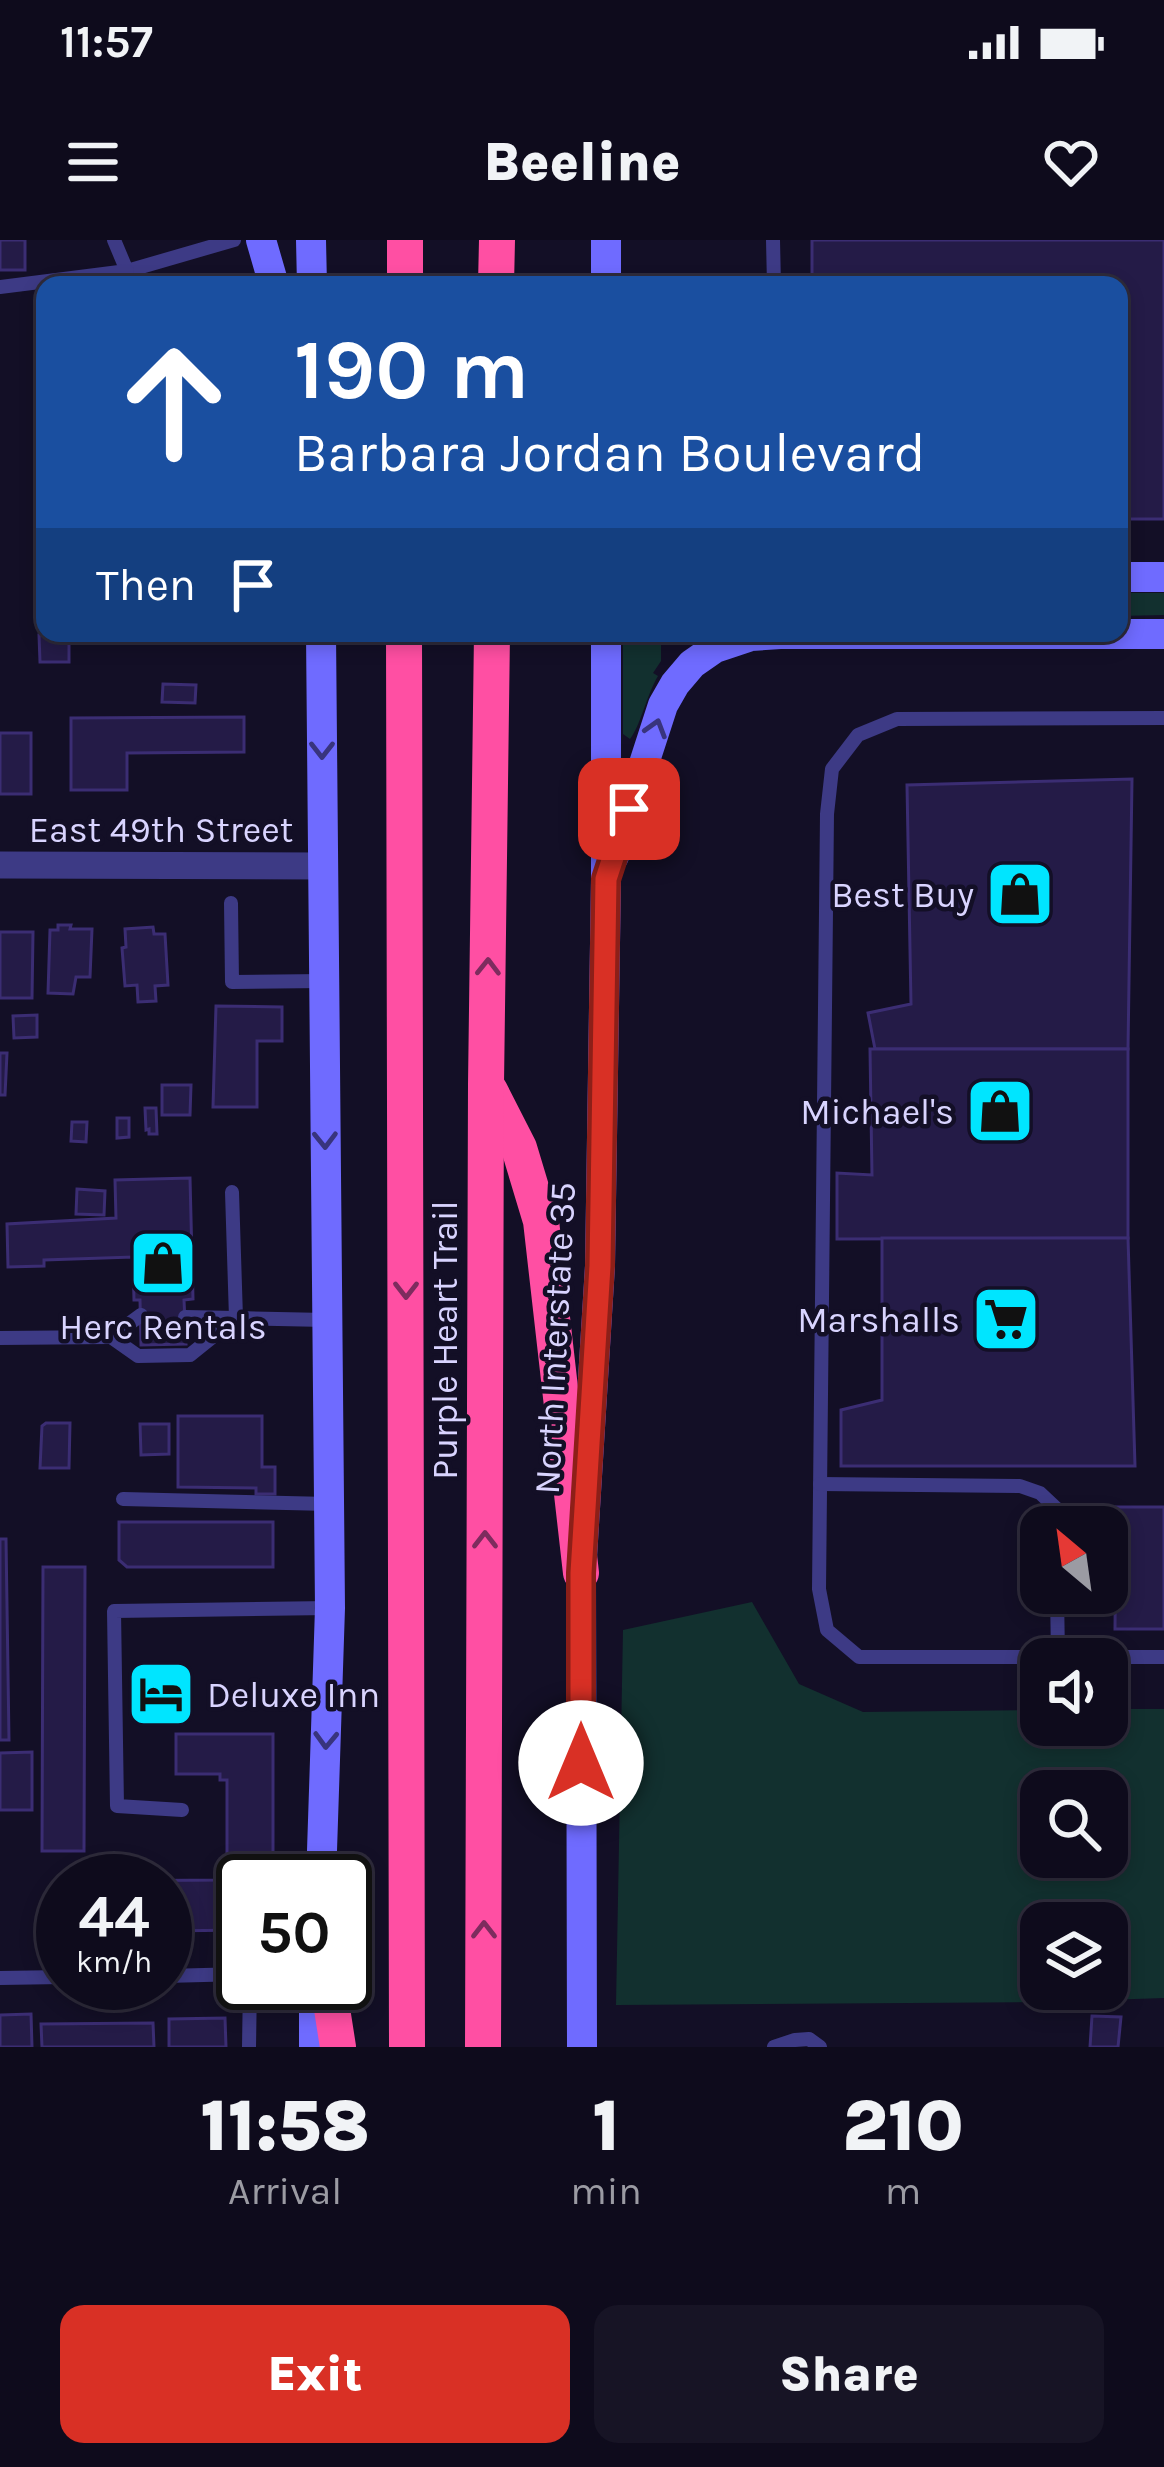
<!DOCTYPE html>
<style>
body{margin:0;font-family:Karla,sans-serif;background:#171425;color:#f1f3f6;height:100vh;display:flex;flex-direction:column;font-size:45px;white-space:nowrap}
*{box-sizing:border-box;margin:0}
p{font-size:39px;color:#9b9ba3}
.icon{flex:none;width:66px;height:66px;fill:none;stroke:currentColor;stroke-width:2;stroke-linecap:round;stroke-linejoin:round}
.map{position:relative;height:1807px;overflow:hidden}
.details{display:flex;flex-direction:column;background:#0e0b1c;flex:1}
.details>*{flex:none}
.banner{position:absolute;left:36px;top:36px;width:1092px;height:366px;border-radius:24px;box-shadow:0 6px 18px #0003,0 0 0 3px #2e2b3b;background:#1a4fa0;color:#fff;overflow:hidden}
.needle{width:78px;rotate:331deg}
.controls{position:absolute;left:1020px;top:1266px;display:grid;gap:24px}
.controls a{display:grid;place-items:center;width:108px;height:108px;border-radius:24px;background:#0e0b1c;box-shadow:0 6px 18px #0003,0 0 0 3px #2e2b3b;font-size:60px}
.speed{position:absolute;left:36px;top:1614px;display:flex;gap:24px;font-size:60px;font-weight:700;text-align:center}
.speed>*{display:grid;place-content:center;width:156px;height:156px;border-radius:50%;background:#0e0b1c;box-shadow:0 6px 18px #0003,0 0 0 3px #2e2b3b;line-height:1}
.speed small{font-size:30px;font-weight:400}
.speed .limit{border:6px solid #111;border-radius:18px;background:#fff;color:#111}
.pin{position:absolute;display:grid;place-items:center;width:102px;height:102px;color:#fff;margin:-51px;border-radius:24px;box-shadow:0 6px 18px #0006}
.me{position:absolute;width:132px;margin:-66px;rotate:0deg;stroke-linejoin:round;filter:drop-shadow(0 0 9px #0008)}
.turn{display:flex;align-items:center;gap:42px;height:252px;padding:0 60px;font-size:54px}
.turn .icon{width:156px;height:156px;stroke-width:2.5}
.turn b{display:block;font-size:84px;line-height:102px}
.then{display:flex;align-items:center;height:114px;padding:0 60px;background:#0003;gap:24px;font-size:45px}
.eta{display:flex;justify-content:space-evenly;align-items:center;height:204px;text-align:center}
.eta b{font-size:72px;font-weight:800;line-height:84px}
.primary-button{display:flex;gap:24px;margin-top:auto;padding:24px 60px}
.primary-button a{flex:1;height:138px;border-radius:24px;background:#d93025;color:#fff;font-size:48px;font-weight:800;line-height:138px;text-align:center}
.primary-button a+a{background:#171425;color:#f1f3f6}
.status{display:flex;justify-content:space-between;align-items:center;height:84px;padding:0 60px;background:#0e0b1c;direction:ltr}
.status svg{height:33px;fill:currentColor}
header{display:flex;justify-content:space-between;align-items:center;height:156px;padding:0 60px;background:#0e0b1c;font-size:54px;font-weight:800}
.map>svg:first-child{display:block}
.green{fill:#12302f;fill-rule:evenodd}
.building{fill:#241b47;stroke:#3b2d73;stroke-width:3}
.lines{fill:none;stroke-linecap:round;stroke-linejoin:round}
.lane{stroke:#3d3a85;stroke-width:14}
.street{stroke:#3d3a85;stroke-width:27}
.secondary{stroke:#6f6bff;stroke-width:30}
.highway{stroke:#ff4fa3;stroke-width:36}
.oneway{stroke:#38347d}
.oneway2{stroke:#7d2c5e}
.route-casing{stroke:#8d1f18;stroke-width:30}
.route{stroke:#d93025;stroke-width:21}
.labels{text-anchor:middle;stroke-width:9;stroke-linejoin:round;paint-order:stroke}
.street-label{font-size:36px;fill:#d9d4ff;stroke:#130f26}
.poi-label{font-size:36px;fill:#d9d4ff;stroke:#130f26;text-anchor:end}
</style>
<div class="status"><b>11:57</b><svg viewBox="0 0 49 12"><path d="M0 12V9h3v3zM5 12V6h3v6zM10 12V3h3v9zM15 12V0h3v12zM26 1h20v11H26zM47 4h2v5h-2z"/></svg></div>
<header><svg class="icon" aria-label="menu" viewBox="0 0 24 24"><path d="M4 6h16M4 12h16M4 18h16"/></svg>Beeline<svg class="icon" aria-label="heart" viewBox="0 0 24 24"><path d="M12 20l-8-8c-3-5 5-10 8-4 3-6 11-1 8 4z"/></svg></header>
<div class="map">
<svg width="1164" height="1807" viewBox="0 0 1164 1807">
<rect width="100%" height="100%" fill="#130f26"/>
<g class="green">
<path d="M1119 353H1164V375L1119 376Z"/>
<path d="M623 393H661V421L653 433 658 436C647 454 640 487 630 499L623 494Z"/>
<path d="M752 1362 799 1444 863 1472 1041 1470V1485H1107V1469H1164V1758L1047 1762 616 1765 623 1390ZM1041 1551H1107V1617H1041ZM1041 1683H1107V1749H1041Z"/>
</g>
<g class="building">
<rect x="0" y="0" width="25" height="30"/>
<path d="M812 0H1164V279H1119V45H812Z"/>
<path d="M39 395H69V422H40Z"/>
<path d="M163 444 196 445 195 463 162 462Z"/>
<path d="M244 477V512L127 513V550H71V478Z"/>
<rect x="0" y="493" width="31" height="61"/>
<path d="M1132 539 1128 809H875L868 773 911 764 907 545Z"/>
<path d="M58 685H71L70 689H92L90 737H76L73 754 48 753 50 690H58Z"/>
<path d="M153 687 154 694H165L168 745 155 746 156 761 138 762 137 745 125 746 122 708 126 707 125 689Z"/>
<path d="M0 692H33L32 758H0Z"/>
<path d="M216 766 282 767V801H257V867H213Z"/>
<path d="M37 775V797L14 798 13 776Z"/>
<path d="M870 809H1128V998L837 999V933L872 935Z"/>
<path d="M0 813H7L5 855H0Z"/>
<path d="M162 845H191L190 875H162Z"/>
<path d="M145 868H156L157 894H149V889L146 890Z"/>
<path d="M117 878H129V897L117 898Z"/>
<path d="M72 882H87L86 902 71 901Z"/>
<path d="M190 938 193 1059 184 1060 186 1104 141 1105 140 1060H134L133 1017 44 1020V1026L8 1027 7 984 116 978 115 940Z"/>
<path d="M77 949 105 951 104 975 76 974Z"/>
<path d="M882 998H1128L1135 1226H841V1170L882 1160Z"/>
<path d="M178 1176H262V1227H275V1254H256V1248L178 1247Z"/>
<path d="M46 1183H70L69 1228H40L42 1186Z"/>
<path d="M140 1184H169V1214L141 1215Z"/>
<path d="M1116 1267H1164V1389H1115Z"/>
<path d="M119 1282H273V1327H127L119 1320Z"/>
<path d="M0 1299H6L9 1500H0Z"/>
<path d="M43 1327H85L84 1611H42Z"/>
<path d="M176 1494H273V1641H243V1690L165 1691V1641H69L227 1640V1540H220V1534H176Z"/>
<path d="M32 1512V1570H0V1513Z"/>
<path d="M31 1774 32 1807H0V1775Z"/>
<path d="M1092 1776 1121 1777 1118 1807H1090Z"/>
<path d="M225 1778 226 1807H169V1779Z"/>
<path d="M153 1783 154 1807H42L41 1784Z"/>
</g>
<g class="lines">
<g class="lane">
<path d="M114 0 127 31 234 0"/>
<path d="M773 0 774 45"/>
<path d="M0 47 127 31"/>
<path d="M1164 478 897 479 858 495 832 529 827 574 819 1349 827 1390 859 1417H1164"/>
<path d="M231 663 232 742 323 741"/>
<path d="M232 952 236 1078 326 1080"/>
<path d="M141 1075 111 1097 138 1116 190 1115 236 1078 185 1077"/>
<path d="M0 1098 111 1097"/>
<path d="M820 1244 1020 1246 1040 1253 1056 1268V1287"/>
<path d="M123 1259 329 1264"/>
<path d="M1057 1353 1058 1417"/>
<path d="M182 1570 117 1566 114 1371 330 1368"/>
<path d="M165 1736 243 1734"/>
<path d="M0 1738 63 1737"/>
<path d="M249 1807 250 1743"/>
<path d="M774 1807 795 1800 809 1799 820 1807"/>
</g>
<path class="street" d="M0 625 322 626"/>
<g class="secondary">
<path d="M261 0 274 45"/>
<path d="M311 0 312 45"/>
<path d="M606 45V0"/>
<path d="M1119 337H1164"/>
<path d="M321 393 330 1368 321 1641"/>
<path d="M614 616 663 465 675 444 692 424 715 408 751 396 780 394H1164"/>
<path d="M314 1807V1743"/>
<path d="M582 1807 581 1333 600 1026 606 639V393"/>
</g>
<g class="highway">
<path d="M405 45V0"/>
<path d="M496 45 497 0"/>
<path d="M404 393 407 1807"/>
<path d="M490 851 519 908 541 981 581 1333"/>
<path d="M328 1743 338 1807"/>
<path d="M483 1807 486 844 492 393"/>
</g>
</g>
<defs><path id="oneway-chevron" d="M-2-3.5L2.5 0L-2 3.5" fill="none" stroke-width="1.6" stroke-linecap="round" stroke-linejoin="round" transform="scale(3)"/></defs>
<g class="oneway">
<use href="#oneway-chevron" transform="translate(656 488) rotate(-73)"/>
<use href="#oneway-chevron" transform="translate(322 510) rotate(90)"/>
<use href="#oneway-chevron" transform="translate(325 900) rotate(89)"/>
<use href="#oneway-chevron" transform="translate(326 1500) rotate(92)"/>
</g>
<g class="oneway2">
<use href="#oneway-chevron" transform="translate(488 727) rotate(-89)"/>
<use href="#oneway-chevron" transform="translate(406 1050) rotate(90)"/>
<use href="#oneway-chevron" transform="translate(485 1300) rotate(-90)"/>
<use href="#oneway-chevron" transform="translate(484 1690) rotate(-90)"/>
</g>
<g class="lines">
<defs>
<path id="route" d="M581 1523V1333L600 1026 606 639 629 569"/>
</defs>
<use href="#route" class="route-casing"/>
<use href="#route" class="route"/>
</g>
<defs>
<symbol id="shop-square" viewBox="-11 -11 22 22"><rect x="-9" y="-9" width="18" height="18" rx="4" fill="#00e5ff" stroke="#130f26"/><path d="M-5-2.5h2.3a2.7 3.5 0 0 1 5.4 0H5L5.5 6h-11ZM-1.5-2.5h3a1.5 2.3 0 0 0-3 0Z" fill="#111"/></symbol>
<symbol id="supermarket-square" viewBox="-11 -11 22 22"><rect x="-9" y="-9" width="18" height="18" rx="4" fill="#00e5ff" stroke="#130f26"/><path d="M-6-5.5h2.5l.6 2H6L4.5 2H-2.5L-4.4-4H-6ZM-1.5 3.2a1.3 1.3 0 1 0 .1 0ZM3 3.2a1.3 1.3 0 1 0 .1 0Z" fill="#111"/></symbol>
<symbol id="hotel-square" viewBox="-11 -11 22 22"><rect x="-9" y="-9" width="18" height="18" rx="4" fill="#00e5ff" stroke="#130f26"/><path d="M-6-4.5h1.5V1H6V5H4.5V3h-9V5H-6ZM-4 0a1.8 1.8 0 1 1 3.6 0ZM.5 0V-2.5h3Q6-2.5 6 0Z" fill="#111"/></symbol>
</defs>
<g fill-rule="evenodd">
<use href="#shop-square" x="982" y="616" width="76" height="76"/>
<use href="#shop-square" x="962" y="833" width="76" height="76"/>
<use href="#shop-square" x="125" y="985" width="76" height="76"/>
<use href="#supermarket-square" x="968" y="1041" width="76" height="76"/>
<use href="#hotel-square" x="123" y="1416" width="76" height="76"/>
</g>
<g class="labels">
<g class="street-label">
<text x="161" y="602">East 49th Street</text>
<text transform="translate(554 1098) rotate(-87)" y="13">North Interstate 35</text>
<text transform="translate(444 1100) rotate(-90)" y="13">Purple Heart Trail</text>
</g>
<g class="poi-label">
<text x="974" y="667">Best Buy</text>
<text x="954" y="884">Michael's</text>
<text x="960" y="1092">Marshalls</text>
<text x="163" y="1099" text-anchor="middle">Herc Rentals</text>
<text x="207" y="1467" text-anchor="start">Deluxe Inn</text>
</g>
</g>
</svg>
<div class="controls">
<a><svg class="needle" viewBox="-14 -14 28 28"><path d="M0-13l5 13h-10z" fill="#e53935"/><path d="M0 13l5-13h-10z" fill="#9b9ba3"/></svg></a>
<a><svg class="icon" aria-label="sound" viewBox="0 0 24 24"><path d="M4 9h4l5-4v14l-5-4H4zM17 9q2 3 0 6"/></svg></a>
<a><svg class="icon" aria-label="search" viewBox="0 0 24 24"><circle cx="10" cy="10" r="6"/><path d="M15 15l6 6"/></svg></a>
<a><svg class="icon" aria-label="layers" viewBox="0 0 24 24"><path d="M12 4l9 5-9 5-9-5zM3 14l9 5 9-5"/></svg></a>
</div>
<div class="speed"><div>44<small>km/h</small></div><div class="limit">50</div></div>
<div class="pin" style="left:629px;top:569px;background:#d93025"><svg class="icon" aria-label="arrive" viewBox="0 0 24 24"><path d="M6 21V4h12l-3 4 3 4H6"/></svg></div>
<svg class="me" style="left:581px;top:1523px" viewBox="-20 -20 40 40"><circle r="19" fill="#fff"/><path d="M0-13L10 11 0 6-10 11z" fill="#d93025"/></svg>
<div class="banner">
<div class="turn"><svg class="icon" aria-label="ahead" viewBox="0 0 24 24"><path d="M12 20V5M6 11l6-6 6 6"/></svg><div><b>190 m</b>Barbara Jordan Boulevard</div></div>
<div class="then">Then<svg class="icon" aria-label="arrive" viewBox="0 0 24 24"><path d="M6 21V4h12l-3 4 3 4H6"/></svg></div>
</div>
</div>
<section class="details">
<div class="eta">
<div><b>11:58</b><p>Arrival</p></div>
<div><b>1</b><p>min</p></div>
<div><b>210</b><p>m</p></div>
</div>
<div class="primary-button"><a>Exit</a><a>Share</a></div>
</section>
